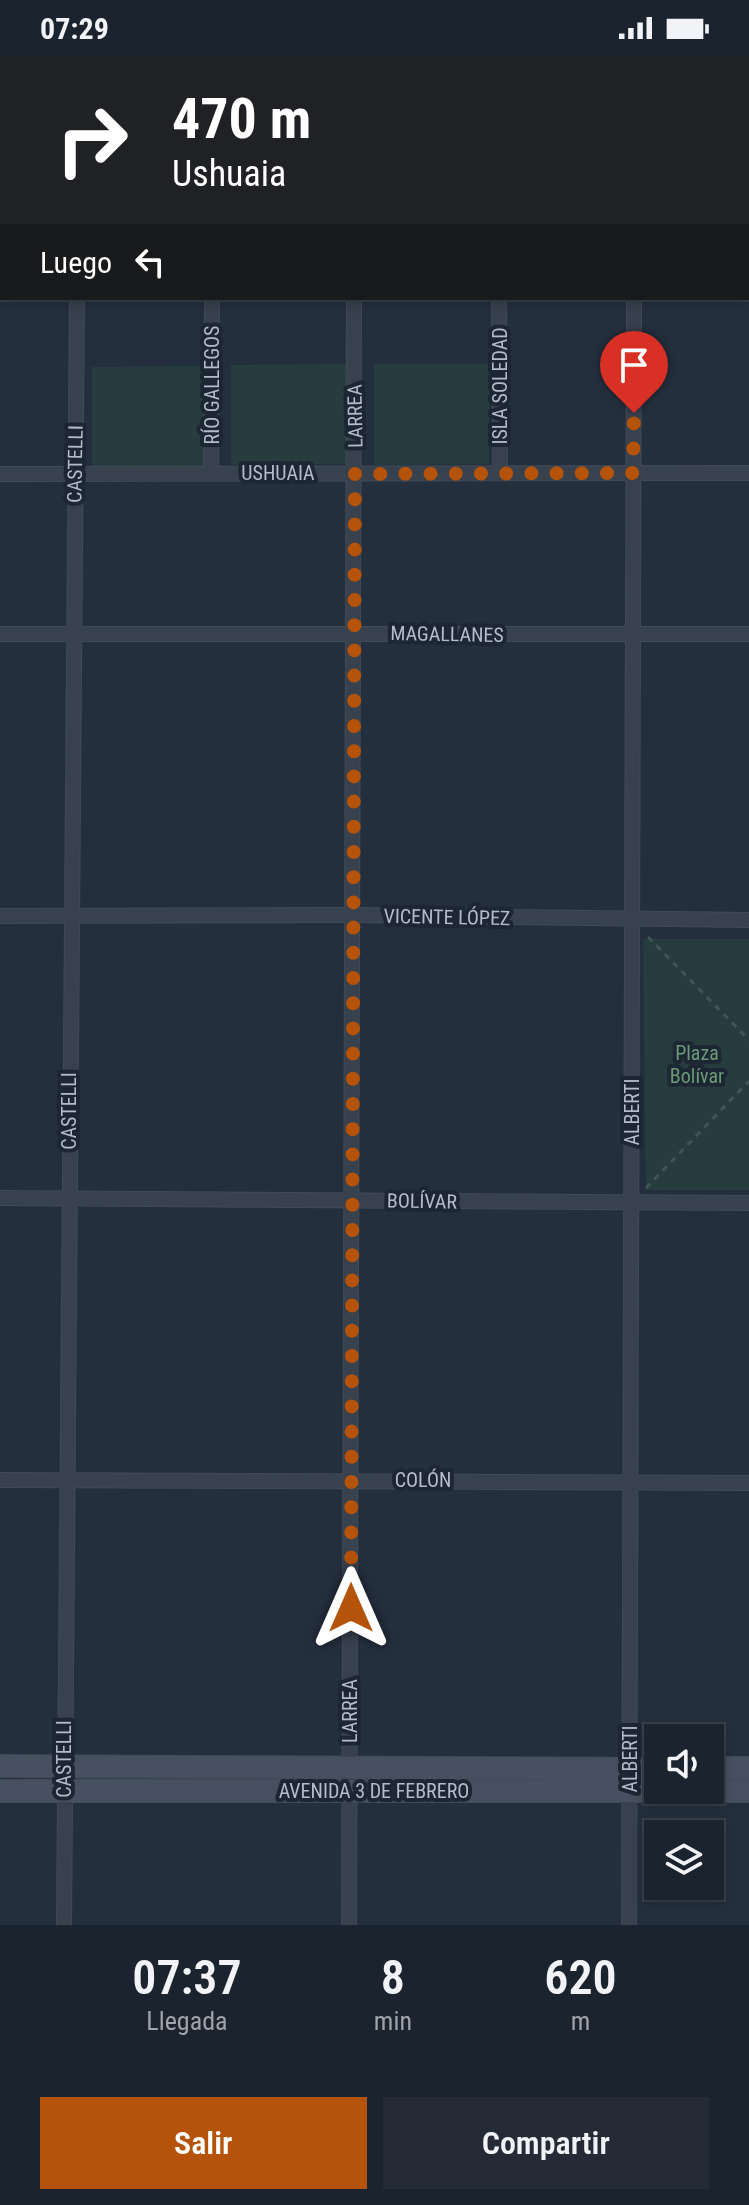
<!DOCTYPE html>
<html lang="es">
<meta charset="utf-8">
<style>
body{margin:0;font-family:"Roboto Condensed",sans-serif;background:#242b36;color:#f1f3f6;height:100vh;display:flex;flex-direction:column;font-size:30px;white-space:nowrap}
*{box-sizing:border-box;margin:0}
p{font-size:26px;color:#a0a4aa}
.icon{flex:none;width:44px;height:44px;fill:none;stroke:currentColor;stroke-width:2;stroke-linecap:round;stroke-linejoin:round}
.map{position:relative;height:1869px;overflow:hidden}
.side{display:flex;flex-direction:column;background:#1b232e;flex:1}
.side>*{flex:none}
.hud{position:absolute;left:0px;top:0px;width:750px;height:244px;box-shadow:0 4px 12px #0003,0 0 0 2px #39404a;background:#202124;color:#fff;overflow:hidden}
.controls{position:absolute;left:644px;top:1668px;display:grid;gap:16px}
.controls a{display:grid;place-items:center;width:80px;height:80px;border-radius:0px;background:#1b232e;box-shadow:0 4px 12px #0003,0 0 0 2px #39404a;font-size:40px}
.pin{position:absolute;display:grid;place-items:center;width:68px;height:68px;color:#fff;margin:-82px -34px;border-radius:50% 50% 50% 0;rotate:-45deg;box-shadow:0 0 8px #0007}
.pin .icon{rotate:45deg}
.me{position:absolute;width:88px;margin:-44px;rotate:0deg;stroke-linejoin:round;filter:drop-shadow(0 0 6px #0008)}
.turn{display:flex;align-items:center;gap:28px;height:168px;padding:0 40px;font-size:36px}
.turn .icon{width:104px;height:104px;stroke-width:2.5}
.turn b{display:block;font-size:56px;line-height:68px}
.then{display:flex;align-items:center;height:76px;padding:0 40px;background:#0003;gap:16px;font-size:30px}
.eta{display:flex;justify-content:space-evenly;align-items:center;height:136px;text-align:center}
.eta b{font-size:48px;font-weight:600;line-height:56px}
.action{display:flex;gap:16px;margin-top:auto;padding:16px 40px}
.action a{flex:1;height:92px;border-radius:0px;background:#b45309;color:#fff;font-size:32px;font-weight:600;line-height:92px;text-align:center}
.action a+a{background:#242b36;color:#f1f3f6}
.status{display:flex;justify-content:space-between;align-items:center;height:56px;padding:0 40px;background:#1b232e;direction:ltr}
.status svg{height:22px;fill:currentColor}
.map>svg:first-child{display:block}
.green{fill:#263c3f}
.lines{fill:none;stroke-linecap:round;stroke-linejoin:round}
.stream{stroke:#17263c;stroke-width:5}
.street-casing{stroke:#414a57;stroke-width:16}
.secondary-casing{stroke:#414a57;stroke-width:24}
.path{stroke:#3f5557;stroke-width:3;stroke-dasharray:6 6;stroke-linecap:butt}
.street{stroke:#38414e;stroke-width:14}
.secondary{stroke:#465061;stroke-width:22}
.route{stroke:#b45309;stroke-width:14;stroke-dasharray:0 25.2}
.labels{text-anchor:middle;stroke-width:8;stroke-linejoin:round;paint-order:stroke}
.street-label{font-size:20px;fill:#b4bcc9;stroke:#1d2633}
.park-label{font-size:20px;fill:#6b9a76;stroke:#1d2633}
</style>
<div class="status"><b>07:29</b><svg viewBox="0 0 49 12"><path d="M0 12V9h3v3zM5 12V6h3v6zM10 12V3h3v9zM15 12V0h3v12zM26 1h20v11H26zM47 4h2v5h-2z"/></svg></div>
<div class="map">
<svg width="749" height="1869" viewBox="0 0 749 1869">
<rect width="100%" height="100%" fill="#242f3e"/>
<g class="green">
<path d="M0 0H150L2 2 0 70Z"/>
<path d="M220 0H504L216 2Z"/>
<path d="M346 308 347 408 231 409V309Z"/>
<path d="M374 308H489V408L374 409Z"/>
<path d="M207 310V411L92 412V311Z"/>
<path d="M643 883H749V1134H646Z"/>
<path d="M324 1720V1724L78 1726V1722Z"/>
</g>
<g class="lines">
<g class="stream">
<path d="M177 2 182 0"/>
<path d="M0 84 2 83"/>
</g>
<defs>
<g id="street">
<path d="M540 2 546 0"/>
<path d="M635 2V0"/>
<path d="M748 130H749"/>
<path d="M499 242 500 417"/>
<path d="M211 417 212 242"/>
<path d="M0 418 749 417"/>
<path d="M0 578H749"/>
<path d="M0 860 354 859 749 864"/>
<path d="M0 1142 749 1147"/>
<path d="M0 1424 749 1427"/>
<path d="M64 1869 77 242"/>
<path d="M349 1869 354 242"/>
<path d="M629 1869 634 242"/>
</g>
<g id="secondary">
<path d="M0 1710 658 1713"/>
<path d="M710 1712H749"/>
<path d="M0 1735H749"/>
</g>
</defs>
<use href="#street" class="street-casing"/>
<use href="#secondary" class="secondary-casing"/>
<g class="path">
<path d="M346 2 348 0"/>
<path d="M648 881 749 984"/>
<path d="M646 1132 749 1025"/>
</g>
<use href="#street" class="street"/>
<use href="#secondary" class="secondary"/>
</g>
<g class="lines">
<path class="route" d="M351 1552 355 418 633 417 634 357"/>
</g>
<g class="labels">
<g class="street-label">
<text transform="translate(212 329) rotate(-90)" y="7">RÍO GALLEGOS</text>
<text transform="translate(500 330) rotate(-90)" y="7">ISLA SOLEDAD</text>
<text transform="translate(355 360) rotate(-91)" y="7">LARREA</text>
<text transform="translate(75 408) rotate(-89)" y="7">CASTELLI</text>
<text x="278" y="424">USHUAIA</text>
<text transform="translate(447 578) rotate(1)" y="7">MAGALLANES</text>
<text transform="translate(447 861) rotate(1)" y="7">VICENTE LÓPEZ</text>
<text transform="translate(69 1055) rotate(-90)" y="7">CASTELLI</text>
<text transform="translate(632 1056) rotate(-90)" y="7">ALBERTI</text>
<text transform="translate(422 1145) rotate(1)" y="7">BOLÍVAR</text>
<text x="423" y="1431">COLÓN</text>
<text transform="translate(350 1655) rotate(-90)" y="7">LARREA</text>
<text transform="translate(64 1703) rotate(-90)" y="7">CASTELLI</text>
<text transform="translate(630 1703) rotate(-90)" y="7">ALBERTI</text>
<text x="374" y="1742">AVENIDA 3 DE FEBRERO</text>
</g>
<g class="park-label">
<text x="697" y="1004">Plaza<tspan x="697" dy="23">Bolívar</tspan></text>
</g>
</g>
</svg>
<div class="controls">
<a><svg class="icon" aria-label="sound" viewBox="0 0 24 24"><path d="M4 9h4l5-4v14l-5-4H4zM17 9q2 3 0 6"/></svg></a>
<a><svg class="icon" aria-label="layers" viewBox="0 0 24 24"><path d="M12 4l9 5-9 5-9-5zM3 14l9 5 9-5"/></svg></a>
</div>
<div class="pin" style="left:634px;top:357px;background:#d93025"><svg class="icon" aria-label="arrive" viewBox="0 0 24 24"><path d="M6 21V4h12l-3 4 3 4H6"/></svg></div>
<svg class="me" style="left:351px;top:1552px" viewBox="-20 -20 40 40"><path d="M0-17L14 15 0 8-14 15z" fill="#b45309" stroke="#fff" stroke-width="4"/></svg>
<div class="hud">
<div class="turn"><svg class="icon" aria-label="right" viewBox="0 0 24 24"><path d="M7 20v-9h11M14 6l5 5-5 5"/></svg><div><b>470 m</b>Ushuaia</div></div>
<div class="then">Luego<svg class="icon" aria-label="left" viewBox="0 0 24 24"><path d="M17 20v-9H6M10 6l-5 5 5 5"/></svg></div>
</div>
</div>
<section class="side">
<div class="eta">
<div><b>07:37</b><p>Llegada</p></div>
<div><b>8</b><p>min</p></div>
<div><b>620</b><p>m</p></div>
</div>
<div class="action"><a>Salir</a><a>Compartir</a></div>
</section>
